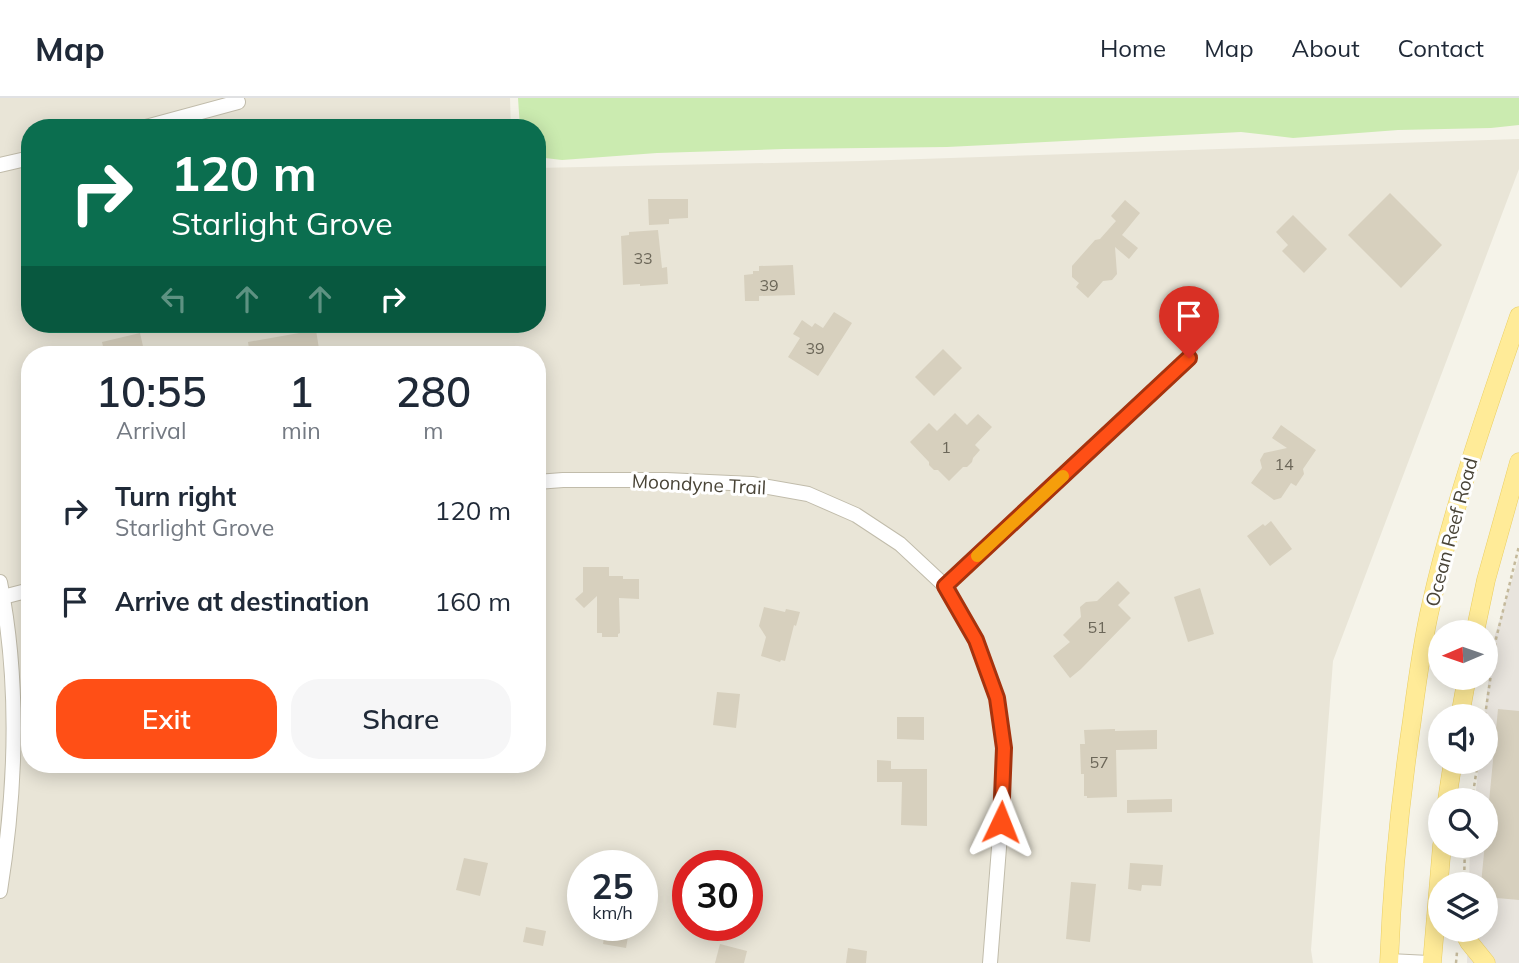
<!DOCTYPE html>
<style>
body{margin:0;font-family:Mulish,sans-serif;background:#f6f6f7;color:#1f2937;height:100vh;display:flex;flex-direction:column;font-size:26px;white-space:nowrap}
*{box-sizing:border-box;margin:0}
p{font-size:23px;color:#747a83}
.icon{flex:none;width:38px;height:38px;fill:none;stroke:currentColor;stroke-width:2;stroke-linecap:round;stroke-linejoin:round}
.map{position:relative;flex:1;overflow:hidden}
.drawer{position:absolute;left:21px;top:248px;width:525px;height:427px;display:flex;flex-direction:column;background:#fff;border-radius:28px;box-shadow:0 4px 18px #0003}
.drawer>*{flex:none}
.banner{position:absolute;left:21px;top:21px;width:525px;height:214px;border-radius:28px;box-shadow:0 4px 18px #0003;background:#0b6e4f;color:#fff;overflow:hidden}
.needle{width:46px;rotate:268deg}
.controls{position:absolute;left:1428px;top:522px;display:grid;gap:14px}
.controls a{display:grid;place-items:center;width:70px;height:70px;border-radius:50%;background:#fff;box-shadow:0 4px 18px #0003;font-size:35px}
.speed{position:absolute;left:567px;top:752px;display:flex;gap:14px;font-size:35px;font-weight:700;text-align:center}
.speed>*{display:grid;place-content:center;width:91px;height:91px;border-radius:50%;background:#fff;box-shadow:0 4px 18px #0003;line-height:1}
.speed small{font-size:18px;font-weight:400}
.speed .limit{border:10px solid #d22;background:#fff;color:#111}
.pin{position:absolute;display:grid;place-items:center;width:60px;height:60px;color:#fff;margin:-72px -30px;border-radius:50% 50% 50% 0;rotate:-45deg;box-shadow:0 0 7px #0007}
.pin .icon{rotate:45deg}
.me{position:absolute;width:77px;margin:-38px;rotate:2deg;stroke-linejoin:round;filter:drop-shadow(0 0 5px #0008)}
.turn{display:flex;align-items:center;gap:24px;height:147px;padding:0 35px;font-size:32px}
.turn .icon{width:91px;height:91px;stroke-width:2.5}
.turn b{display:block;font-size:49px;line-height:60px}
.lanes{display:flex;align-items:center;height:66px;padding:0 35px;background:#0003;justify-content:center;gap:35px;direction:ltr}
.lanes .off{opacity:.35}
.eta{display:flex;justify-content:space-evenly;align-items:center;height:119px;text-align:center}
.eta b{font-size:42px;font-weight:600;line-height:49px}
.primary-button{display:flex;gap:14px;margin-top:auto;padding:14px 35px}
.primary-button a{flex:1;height:80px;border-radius:28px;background:#ff4f16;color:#fff;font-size:28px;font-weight:600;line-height:80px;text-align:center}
.primary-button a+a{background:#f6f6f7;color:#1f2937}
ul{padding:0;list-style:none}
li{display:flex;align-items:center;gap:21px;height:91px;padding:0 35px}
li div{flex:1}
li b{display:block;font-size:26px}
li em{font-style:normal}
header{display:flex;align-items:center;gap:42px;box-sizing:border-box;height:98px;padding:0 35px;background:#fff;border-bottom:2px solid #e0e1e3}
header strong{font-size:33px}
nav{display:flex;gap:38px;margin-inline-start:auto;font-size:24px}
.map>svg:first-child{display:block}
.residential{fill:#e9e5d7;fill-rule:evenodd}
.industrial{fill:#e8e4dd}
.green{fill:#cbebb0}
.building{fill:#d7d0be}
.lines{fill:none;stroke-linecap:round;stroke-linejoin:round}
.minor-casing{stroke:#c1bcab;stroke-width:16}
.major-casing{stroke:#eace62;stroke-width:19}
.path{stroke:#c4b99b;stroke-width:2.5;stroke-dasharray:3.5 3.5;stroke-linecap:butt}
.minor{stroke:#fff;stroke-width:14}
.major{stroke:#ffeb98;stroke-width:18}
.route-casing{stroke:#a6330e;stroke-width:18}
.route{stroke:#ff4f16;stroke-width:12}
.slow{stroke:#f59e0b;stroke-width:12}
.labels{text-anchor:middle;stroke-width:6;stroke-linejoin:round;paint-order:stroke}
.number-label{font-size:16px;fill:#6c6759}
.street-label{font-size:19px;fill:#494437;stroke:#fff}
</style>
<header>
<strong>Map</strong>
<nav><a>Home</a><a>Map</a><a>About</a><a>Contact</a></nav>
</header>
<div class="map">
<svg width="1519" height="865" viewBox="0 0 1519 865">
<rect width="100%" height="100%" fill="#f5f3e9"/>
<path class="residential" d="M0 0H510L511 30H30V226H537V70L861 63 1519 41V71L1333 563 1311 852 1313 865H0ZM30 257H537V667H30ZM583 768H642V828H583ZM688 768H747V828H688Z"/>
<path class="industrial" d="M1519 459V865H1467L1468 831H1486V786H1469L1470 747H1486V702H1475L1479 663H1486V618H1484L1493 543Z"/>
<path class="green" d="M518 0H1519V27L1491 30 1398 32 1293 40 1241 34 947 49 784 51 657 55 562 62 545 60 537 55V30H520Z"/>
<g class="building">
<path d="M1390 95 1442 147 1401 190 1348 137Z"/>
<path d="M648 101H688V120L669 121V126L649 127Z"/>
<path d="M1125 102 1140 115 1122 137 1138 150 1129 161 1115 149 1117 176 1112 182 1103 183 1088 200 1076 189 1079 185 1072 179V168L1095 142 1100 141 1116 123 1111 118Z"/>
<path d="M1293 117 1327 151 1304 175 1282 153 1288 147 1276 134Z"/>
<path d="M658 132 662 170 667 169 668 186 640 188V186L623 187 621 138 629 137V134Z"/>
<path d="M793 167 795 197 759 198V203H745L744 177 753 176V173H759V168Z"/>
<path d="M834 214 852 225 818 278 788 259 800 240 793 236 802 222 812 229 815 225 823 230Z"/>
<path d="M316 232 320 257H250L248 244Z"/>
<path d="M140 235 145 257H105L102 244Z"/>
<path d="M943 251 962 270 934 298 915 279Z"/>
<path d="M955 315 967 327 978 316 992 329 975 347 980 352 973 360 972 364 967 369H963L949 383 938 372H934L929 367V364L910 344 929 325 937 333Z"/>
<path d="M1281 327 1316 352 1303 371 1304 376 1296 388 1291 385 1281 400 1274 402 1251 385 1262 370 1260 362 1264 355 1287 350 1272 340Z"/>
<path d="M1271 423 1292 451 1270 468 1247 438 1263 426 1265 428Z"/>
<path d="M583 469H609V478H623V481H639V501L619 500 620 535 618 536V539H602V535H597V498L584 510 575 501 583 494Z"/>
<path d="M1118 483 1130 495 1118 507 1131 520 1081 571 1070 580 1053 558 1070 544 1063 537 1081 519 1080 509 1086 504 1097 503Z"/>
<path d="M1200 490 1214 536 1188 544 1174 499Z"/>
<path d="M764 509 785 514 786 511 800 514 796 528 794 527 785 563 781 562 780 564 761 558 766 539 759 528Z"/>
<path d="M717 594 740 596 736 630 713 627Z"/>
<path d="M1498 611 1519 613V802L1486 799V786H1481Z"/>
<path d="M897 619H924V642L897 641Z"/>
<path d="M1115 631V633L1157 632V651L1116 652 1117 699 1087 700V698H1084V676H1081L1080 646H1085L1084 632Z"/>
<path d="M877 662 891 663V671H927V728L901 727 902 684H877Z"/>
<path d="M1172 701V714L1127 715V702Z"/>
<path d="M464 760 488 765 480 798 456 792Z"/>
<path d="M1130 765 1163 767 1161 788 1142 787 1141 793 1128 791Z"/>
<path d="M1071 784 1096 786 1090 844 1066 841Z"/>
<path d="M606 828H630L626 850 603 846Z"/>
<path d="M526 829 546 833 543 848 523 844Z"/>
<path d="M720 846 747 853 744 865H715Z"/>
<path d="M848 850 867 853 866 865H846Z"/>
</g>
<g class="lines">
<defs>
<g id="minor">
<path d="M142 30 238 4"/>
<path d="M0 67 30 60"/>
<path d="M537 384 563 382H666L752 386 808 396 856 417 900 446 945 488 976 542 997 600 1004 650 1001 724 990 865"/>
<path d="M0 484C20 585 16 692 0 793"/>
<path d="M945 488 1190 260"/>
<path d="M3 499 30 492"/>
<path d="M1389 863 1429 865"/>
</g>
<g id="major">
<path d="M1475 534 1486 482 1519 364"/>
<path d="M1460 618 1467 579"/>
<path d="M1447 702 1453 663"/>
<path d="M1462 831 1469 844 1486 865"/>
<path d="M1389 865C1392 784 1400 703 1412 622 1417 584 1422 545 1431 507 1453 409 1486 314 1519 218"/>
<path d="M1432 865 1442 747"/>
</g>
</defs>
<use href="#minor" class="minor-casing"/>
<use href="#major" class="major-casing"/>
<g class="path">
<path d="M1485 618 1496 541 1519 448"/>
<path d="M1472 702 1478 663"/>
<path d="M1464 786 1465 747"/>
<path d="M1456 865 1457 854"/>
</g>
<use href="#minor" class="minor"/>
<use href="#major" class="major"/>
</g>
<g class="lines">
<defs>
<path id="route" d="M1001 724 1004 650 997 600 976 542 945 488 1189 260"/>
</defs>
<use href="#route" class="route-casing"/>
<use href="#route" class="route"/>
<path class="slow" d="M977 458 1063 378"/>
</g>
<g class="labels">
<g class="number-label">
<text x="643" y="166">33</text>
<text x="769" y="193">39</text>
<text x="815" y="256">39</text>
<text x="946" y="355">1</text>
<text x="1284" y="372">14</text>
<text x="1097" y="535">51</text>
<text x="1099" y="670">57</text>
</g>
<g class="street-label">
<text transform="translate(699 386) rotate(3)" y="7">Moondyne Trail</text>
<text transform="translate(1451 434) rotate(-75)" y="7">Ocean Reef Road</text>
</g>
</g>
</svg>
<div class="controls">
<a><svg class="needle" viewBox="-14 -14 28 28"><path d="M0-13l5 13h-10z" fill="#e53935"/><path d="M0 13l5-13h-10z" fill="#747a83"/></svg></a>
<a><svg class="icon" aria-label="sound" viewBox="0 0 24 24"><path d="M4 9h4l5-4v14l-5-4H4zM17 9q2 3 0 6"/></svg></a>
<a><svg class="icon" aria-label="search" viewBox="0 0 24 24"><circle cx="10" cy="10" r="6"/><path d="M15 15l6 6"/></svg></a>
<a><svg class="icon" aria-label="layers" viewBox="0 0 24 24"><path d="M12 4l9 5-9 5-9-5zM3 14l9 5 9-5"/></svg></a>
</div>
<div class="speed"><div>25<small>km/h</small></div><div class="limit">30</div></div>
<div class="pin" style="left:1189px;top:260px;background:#d93025"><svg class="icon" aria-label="arrive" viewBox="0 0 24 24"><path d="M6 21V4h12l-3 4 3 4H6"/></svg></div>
<svg class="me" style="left:1001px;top:724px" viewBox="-20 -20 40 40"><path d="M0-17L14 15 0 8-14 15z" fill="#ff4f16" stroke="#fff" stroke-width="4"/></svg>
<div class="banner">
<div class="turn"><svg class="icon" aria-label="right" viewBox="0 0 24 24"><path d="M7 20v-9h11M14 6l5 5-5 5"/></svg><div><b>120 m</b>Starlight Grove</div></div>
<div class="lanes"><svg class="icon off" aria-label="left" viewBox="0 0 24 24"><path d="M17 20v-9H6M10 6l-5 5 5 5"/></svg><svg class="icon off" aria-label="ahead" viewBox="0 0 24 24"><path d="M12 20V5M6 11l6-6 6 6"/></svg><svg class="icon off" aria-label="ahead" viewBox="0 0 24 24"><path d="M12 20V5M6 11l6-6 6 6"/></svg><svg class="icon" aria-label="right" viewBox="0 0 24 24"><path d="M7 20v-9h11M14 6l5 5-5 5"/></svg></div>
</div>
<section class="drawer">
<div class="eta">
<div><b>10:55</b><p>Arrival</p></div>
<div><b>1</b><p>min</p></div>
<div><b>280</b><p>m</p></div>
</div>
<ul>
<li><svg class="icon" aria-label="right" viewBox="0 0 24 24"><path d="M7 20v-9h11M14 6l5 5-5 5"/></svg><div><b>Turn right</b><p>Starlight Grove</p></div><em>120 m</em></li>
<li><svg class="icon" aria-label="arrive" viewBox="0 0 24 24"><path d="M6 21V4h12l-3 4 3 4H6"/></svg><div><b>Arrive at destination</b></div><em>160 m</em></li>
</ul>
<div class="primary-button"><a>Exit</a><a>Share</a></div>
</section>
</div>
